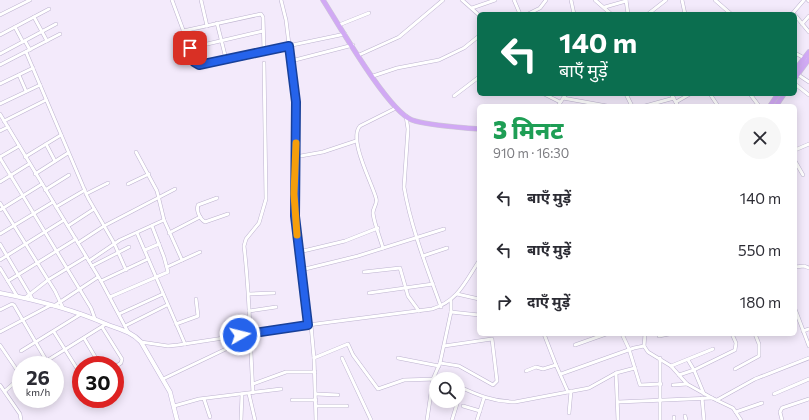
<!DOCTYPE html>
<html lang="hi">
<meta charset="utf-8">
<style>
body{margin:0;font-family:Commissioner,"Noto Sans Devanagari",sans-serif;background:#f7f7f7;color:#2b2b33;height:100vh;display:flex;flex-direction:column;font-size:15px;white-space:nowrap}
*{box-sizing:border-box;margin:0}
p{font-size:13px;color:#7c7c81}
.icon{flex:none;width:22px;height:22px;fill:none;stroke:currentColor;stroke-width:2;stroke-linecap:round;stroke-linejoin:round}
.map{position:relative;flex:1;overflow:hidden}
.details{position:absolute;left:477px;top:104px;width:320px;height:232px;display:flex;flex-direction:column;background:#fff;border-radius:6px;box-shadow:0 2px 10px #0003}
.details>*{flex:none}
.guide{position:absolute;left:477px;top:12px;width:320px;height:84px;border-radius:6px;box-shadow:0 2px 10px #0003;background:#0b6e4f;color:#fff;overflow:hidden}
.buttons{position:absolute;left:429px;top:372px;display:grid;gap:8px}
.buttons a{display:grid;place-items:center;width:36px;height:36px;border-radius:50%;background:#fff;box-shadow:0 2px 10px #0003;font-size:20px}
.speed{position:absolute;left:12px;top:356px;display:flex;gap:8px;font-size:20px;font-weight:700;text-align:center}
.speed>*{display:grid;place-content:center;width:52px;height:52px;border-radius:50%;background:#fff;box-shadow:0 2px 10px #0003;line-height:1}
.speed small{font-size:10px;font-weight:400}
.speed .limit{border:6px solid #d22;background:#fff;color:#111}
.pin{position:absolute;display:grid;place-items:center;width:34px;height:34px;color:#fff;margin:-17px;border-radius:8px;box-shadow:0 2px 6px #0006}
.me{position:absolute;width:44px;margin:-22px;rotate:82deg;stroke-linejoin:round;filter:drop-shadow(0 0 3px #0008)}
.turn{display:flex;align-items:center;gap:14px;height:84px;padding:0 16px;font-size:18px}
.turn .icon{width:52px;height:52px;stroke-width:2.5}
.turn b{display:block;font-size:28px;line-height:34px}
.round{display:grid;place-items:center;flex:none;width:42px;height:42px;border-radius:21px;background:#f7f7f7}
.head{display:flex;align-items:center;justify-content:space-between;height:68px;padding:0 16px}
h1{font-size:24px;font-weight:800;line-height:30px;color:#1e9e55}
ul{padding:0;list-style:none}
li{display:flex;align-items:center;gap:12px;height:52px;padding:0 16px}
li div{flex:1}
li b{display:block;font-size:15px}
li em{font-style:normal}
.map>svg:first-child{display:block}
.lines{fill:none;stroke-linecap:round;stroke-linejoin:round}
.street-casing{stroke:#bdb3cf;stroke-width:4}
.secondary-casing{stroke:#bfb3d4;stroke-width:5}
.primary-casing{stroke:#cdcad5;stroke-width:5.5}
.street{stroke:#fff;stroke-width:3}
.secondary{stroke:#fff;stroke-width:4}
.primary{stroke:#d1a9f4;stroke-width:4.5}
.route-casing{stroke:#184099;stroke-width:10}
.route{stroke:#2563eb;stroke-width:7}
.slow{stroke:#f59e0b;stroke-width:7}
</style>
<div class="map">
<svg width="809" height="420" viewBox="0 0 809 420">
<rect width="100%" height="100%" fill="#f3eafb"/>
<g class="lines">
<defs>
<g id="street">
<path d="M172 0 196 65 345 34"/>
<path d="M201 0 207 26"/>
<path d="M281 0 286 20 296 101 295 215 308 325"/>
<path d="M462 0 479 15"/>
<path d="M514 0 520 14"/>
<path d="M571 0 574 14"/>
<path d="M595 0 611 14"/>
<path d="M626 0 628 14"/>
<path d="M682 0 685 14"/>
<path d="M715 0 731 14"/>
<path d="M808 0 809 1"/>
<path d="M605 7 626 1"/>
<path d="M472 8 495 0"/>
<path d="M528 14 540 8 546 0"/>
<path d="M648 14 666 0"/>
<path d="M792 14 804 0"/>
<path d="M0 15 30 0"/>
<path d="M795 15 809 32"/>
<path d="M34 17 47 41"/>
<path d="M217 23 226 59"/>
<path d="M802 24 809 16"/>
<path d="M339 25 369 13"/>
<path d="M15 27 23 42"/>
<path d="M183 31 261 14 263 17 264 51"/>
<path d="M0 35 49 9"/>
<path d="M25 41 30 50"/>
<path d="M190 48 263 31"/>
<path d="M26 52 88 198 114 243 126 270"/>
<path d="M795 53 806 59"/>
<path d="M0 54 56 24"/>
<path d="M359 55 399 37 443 0"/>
<path d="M291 61 353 45"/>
<path d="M0 65 60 34"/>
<path d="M797 74 809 82"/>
<path d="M19 75 26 91"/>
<path d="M373 76 397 68 439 60 464 48 479 36"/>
<path d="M0 84 33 68"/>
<path d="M795 84 809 95"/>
<path d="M544 94 560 102"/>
<path d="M626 94 632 106"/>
<path d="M671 94 678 106"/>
<path d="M710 94 718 106"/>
<path d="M750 94 759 106"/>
<path d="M454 96 479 77"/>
<path d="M563 98 607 106"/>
<path d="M676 102 690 94"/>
<path d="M0 104 40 85"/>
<path d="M558 106 566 94"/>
<path d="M645 106 674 98"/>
<path d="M0 114 101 281 128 332"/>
<path d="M406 116 408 129 404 187C411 228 427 268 441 307"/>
<path d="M4 121 46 100"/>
<path d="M0 131 8 127"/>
<path d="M46 144 55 161"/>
<path d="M795 150 809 144"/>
<path d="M136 152 157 191 164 220 182 260"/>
<path d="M0 157 19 146"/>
<path d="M25 157 61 135"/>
<path d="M295 157 323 152 356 141"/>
<path d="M0 158 91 308 95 319"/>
<path d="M795 161 803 175"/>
<path d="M35 174 68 153"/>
<path d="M0 182 29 164"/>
<path d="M128 184 149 174"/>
<path d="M45 190 69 175"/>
<path d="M86 194 108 183"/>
<path d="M217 198 198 205C196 211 200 219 205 222L228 214"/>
<path d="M0 203 55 291 63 308"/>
<path d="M56 207 85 190"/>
<path d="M0 210 42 184"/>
<path d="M68 226 94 209"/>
<path d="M137 233 185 344"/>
<path d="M169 233 200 217"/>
<path d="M0 234 53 202"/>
<path d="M78 243 104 226 175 189"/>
<path d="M0 244 33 300"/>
<path d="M383 248C380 238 374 223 373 213 373 207 378 204 376 198 372 183 348 139 360 126L396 108"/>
<path d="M145 250 159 244"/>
<path d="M299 252 345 241 378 228"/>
<path d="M423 256 447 248"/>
<path d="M0 260 64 220"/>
<path d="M89 261 120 240 164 220"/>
<path d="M92 266 129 247"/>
<path d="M167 267 200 252"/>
<path d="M795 267 804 266 809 268"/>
<path d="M0 268 17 296"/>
<path d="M301 270 358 256 444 229"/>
<path d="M364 272 400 268 408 296 419 311"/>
<path d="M8 281 76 239"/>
<path d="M101 281 148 259"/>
<path d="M369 293 433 284"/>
<path d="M249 294 274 293"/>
<path d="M457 294 479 299"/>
<path d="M110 297 168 272 164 257 152 226"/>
<path d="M25 298 48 280 86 257"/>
<path d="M54 306 98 277"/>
<path d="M795 309 809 346"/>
<path d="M0 310 12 304 14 305 49 365"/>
<path d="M249 311 276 307"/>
<path d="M451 312 479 315"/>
<path d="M119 314 163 294"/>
<path d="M176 324 198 316 196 299"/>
<path d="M311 325 314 358 316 420"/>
<path d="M125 326 167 305"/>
<path d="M102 327 122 359 121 363 115 367"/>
<path d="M803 331 809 329"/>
<path d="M0 332 51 305"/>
<path d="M54 332 81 375"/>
<path d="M544 334 556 365"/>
<path d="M622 334 629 349 640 385 661 384"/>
<path d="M645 334 644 346 648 352 671 366 687 384 712 398 733 408 741 420"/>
<path d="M714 334H722"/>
<path d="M659 336 669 334"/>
<path d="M84 338 100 365"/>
<path d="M141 342 168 346 178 345 308 325 432 309C458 301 465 282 479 261"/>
<path d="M0 345 21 376"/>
<path d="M575 345 606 334"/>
<path d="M21 351 81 314"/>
<path d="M314 358 348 344 353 355 378 389 404 380 436 379"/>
<path d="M342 358 371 420"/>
<path d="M398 358 439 366"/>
<path d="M688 360 694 370 704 394"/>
<path d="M440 363 459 366 493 385 497 381 492 339 444 346"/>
<path d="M40 365 106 324"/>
<path d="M671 366 713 349"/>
<path d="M735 369 759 356V344L755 334"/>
<path d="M526 371 536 367 543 369 556 365 568 392"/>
<path d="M616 373 618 420"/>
<path d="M55 374 58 377"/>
<path d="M561 374 634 348 644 346"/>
<path d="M679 375 694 370 735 350 736 343 732 334"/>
<path d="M163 379 228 348"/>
<path d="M253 384 286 372H315"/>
<path d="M0 385 20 414 21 420"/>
<path d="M673 385 687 384"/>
<path d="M458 386C477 395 494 402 515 402L589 388 616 373 635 368"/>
<path d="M115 389 117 393"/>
<path d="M5 391 21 377"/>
<path d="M253 393C250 344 250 295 244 246L246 239 259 223 266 199 264 63"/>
<path d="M249 394 255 420"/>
<path d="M316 394 338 395"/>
<path d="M774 394 809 379"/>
<path d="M702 398 704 420"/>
<path d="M204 399 210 417"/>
<path d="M292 400H316"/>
<path d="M717 400 755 379 809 358"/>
<path d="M618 402 712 398"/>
<path d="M174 406 199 399 281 389"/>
<path d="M316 406H347"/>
<path d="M463 406 480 411"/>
<path d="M736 412 762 403"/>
<path d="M569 413 571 391"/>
<path d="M685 416 686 420"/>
<path d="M674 417V420"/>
<path d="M241 420 242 394"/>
<path d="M427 420 433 379 440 363 451 312V301"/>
<path d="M452 420 462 388"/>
<path d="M477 420 484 398"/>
<path d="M660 420V358"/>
<path d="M782 420 780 412 782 408 809 399"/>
</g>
<path id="secondary" d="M0 293C36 300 72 309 106 324 118 329 131 331 141 342L170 392 177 420"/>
<g id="primary">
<path d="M323 0C339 25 388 111 412 120 429 126 460 127 479 129"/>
<path d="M795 70 809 52"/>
<path d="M795 78 809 59"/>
<path d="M770 106 778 94"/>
<path d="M776 106 784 94"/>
</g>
</defs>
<use href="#street" class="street-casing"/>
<use href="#secondary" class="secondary-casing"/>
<use href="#primary" class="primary-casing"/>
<use href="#street" class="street"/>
<use href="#secondary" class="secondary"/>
<use href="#primary" class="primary"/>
</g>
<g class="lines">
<defs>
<path id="route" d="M190 48 194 62 199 65 289 46 296 102 295 216 308 325 240 335"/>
</defs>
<use href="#route" class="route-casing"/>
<use href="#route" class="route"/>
<path class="slow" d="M296 143 294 194 297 235"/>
</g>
</svg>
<div class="buttons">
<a><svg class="icon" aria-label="search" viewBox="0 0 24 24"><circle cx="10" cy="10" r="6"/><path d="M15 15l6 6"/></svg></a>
</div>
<div class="speed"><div>26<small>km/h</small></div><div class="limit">30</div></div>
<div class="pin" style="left:190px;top:48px;background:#d93025"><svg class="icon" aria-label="arrive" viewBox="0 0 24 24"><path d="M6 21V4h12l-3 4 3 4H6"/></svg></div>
<svg class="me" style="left:240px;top:335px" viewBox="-20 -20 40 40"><circle r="17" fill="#2563eb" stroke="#fff" stroke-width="3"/><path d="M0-11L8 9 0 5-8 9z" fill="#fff"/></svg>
<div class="guide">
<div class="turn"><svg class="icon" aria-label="left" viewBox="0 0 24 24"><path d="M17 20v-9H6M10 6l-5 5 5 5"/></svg><div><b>140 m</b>बाएँ मुड़ें</div></div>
</div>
<section class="details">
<div class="head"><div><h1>3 मिनट</h1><p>910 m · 16:30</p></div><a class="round"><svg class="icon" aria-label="close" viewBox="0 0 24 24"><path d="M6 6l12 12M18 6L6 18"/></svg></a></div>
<ul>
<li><svg class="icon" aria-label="left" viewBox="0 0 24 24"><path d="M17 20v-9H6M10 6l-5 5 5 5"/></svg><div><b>बाएँ मुड़ें</b></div><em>140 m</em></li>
<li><svg class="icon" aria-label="left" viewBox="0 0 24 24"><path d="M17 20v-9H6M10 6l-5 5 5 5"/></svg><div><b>बाएँ मुड़ें</b></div><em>550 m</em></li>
<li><svg class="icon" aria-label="right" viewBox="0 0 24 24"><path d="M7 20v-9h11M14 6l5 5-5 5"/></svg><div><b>दाएँ मुड़ें</b></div><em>180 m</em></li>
</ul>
</section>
</div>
